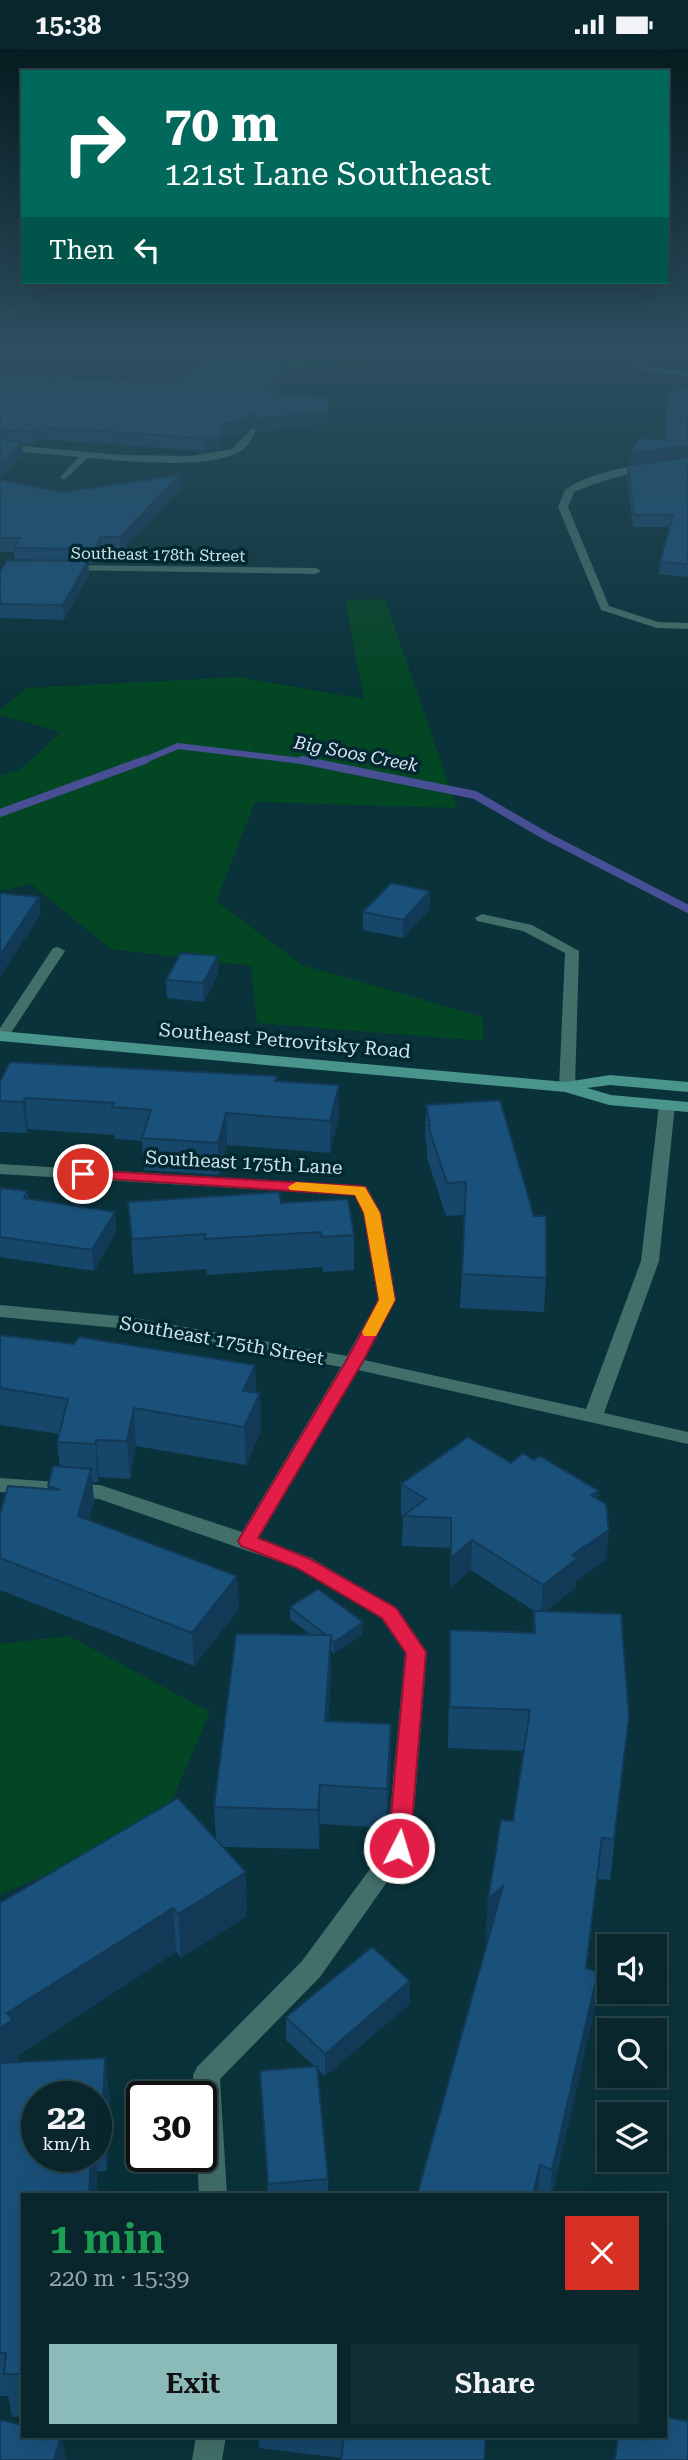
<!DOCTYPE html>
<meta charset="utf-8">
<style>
body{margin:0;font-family:"Roboto Serif",serif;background:#112e34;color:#f1f3f6;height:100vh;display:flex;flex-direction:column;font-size:26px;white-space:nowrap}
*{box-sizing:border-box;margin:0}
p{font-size:23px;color:#98a5a9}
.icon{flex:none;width:38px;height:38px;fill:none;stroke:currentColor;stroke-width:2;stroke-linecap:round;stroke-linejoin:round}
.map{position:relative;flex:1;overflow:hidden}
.drawer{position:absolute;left:21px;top:2144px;width:646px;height:245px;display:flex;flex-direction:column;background:#08262c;border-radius:0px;box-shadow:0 7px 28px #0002,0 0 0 2px #294348}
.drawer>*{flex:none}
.banner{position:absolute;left:21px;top:21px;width:648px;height:214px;border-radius:0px;box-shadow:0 7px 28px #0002,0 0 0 2px #294348;background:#00695c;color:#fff;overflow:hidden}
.buttons{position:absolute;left:597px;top:1885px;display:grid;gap:14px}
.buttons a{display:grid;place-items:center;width:70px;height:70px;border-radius:0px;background:#08262c;box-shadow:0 7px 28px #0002,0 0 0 2px #294348;font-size:35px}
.speed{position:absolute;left:21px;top:2032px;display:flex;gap:14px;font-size:35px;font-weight:700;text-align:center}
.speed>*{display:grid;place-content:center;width:91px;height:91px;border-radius:50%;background:#08262c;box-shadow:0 7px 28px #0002,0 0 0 2px #294348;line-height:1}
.speed small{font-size:18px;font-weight:400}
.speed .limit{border:4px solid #111;border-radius:10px;background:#fff;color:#111}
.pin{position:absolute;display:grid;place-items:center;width:60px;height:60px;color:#fff;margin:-30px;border:4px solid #fff;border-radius:50%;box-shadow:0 2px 7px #0007}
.me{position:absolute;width:77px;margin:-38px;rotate:5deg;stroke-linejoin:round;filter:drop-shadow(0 0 5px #0008)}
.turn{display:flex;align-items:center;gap:24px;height:147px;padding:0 28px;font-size:32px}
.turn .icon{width:91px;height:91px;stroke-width:2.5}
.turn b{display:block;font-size:49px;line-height:60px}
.then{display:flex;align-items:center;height:66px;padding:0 28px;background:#0003;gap:14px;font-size:26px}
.round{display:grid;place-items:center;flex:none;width:74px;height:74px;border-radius:0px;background:#112e34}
.headline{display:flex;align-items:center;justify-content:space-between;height:119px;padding:0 28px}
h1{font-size:42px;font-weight:600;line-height:52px;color:#1e9e55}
.cta{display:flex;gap:14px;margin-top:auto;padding:14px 28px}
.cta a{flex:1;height:80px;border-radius:0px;background:#8bbbb9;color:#111;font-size:28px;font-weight:600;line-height:80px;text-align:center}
.cta a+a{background:#112e34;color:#f1f3f6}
.status{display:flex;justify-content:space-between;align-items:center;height:49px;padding:0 35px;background:#08262c;direction:ltr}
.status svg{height:19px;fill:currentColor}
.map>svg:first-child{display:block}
.green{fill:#034624}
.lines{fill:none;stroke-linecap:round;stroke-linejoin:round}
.stream-far1{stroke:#484f95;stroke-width:6}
.stream{stroke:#484f95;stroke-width:8}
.lane{fill:#426f69;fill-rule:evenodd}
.street{fill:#426f69;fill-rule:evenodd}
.secondary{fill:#49948b;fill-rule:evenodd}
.wall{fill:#16466a;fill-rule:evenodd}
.shaded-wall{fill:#123956}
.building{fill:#1a517b;stroke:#123956;stroke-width:2}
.route{fill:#e11d48;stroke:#92132f;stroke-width:2}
.slow{fill:#f59e0b}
.labels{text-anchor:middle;stroke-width:7;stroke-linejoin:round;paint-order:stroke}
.far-street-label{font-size:16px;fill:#cee2e8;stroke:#002830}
.far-water-label{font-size:18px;font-style:italic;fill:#dee2f7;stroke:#002830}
.street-label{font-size:19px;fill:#cee2e8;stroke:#002830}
</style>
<div class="status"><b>15:38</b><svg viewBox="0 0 49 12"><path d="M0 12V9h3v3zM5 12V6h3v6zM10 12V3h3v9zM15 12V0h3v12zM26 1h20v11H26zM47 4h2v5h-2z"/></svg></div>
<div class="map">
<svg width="688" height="2411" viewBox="0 0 688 2411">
<rect width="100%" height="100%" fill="#0a323a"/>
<g class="green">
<path d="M321 301H362L367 315 256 322 249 317 321 309Z"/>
<path d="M385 550 457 759 255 753 216 852 302 916 483 968V992L257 974 251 917 111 900 31 835 0 842V727L20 721 61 683 0 666V661L26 639 239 628 364 650 345 551Z"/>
<path d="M69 1587 210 1663 162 1774 0 1846V1595Z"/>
</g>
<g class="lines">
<path class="stream-far1" d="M140 713 178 697 310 713"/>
<g class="stream">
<path d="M302 711 475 746 546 787 688 860"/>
<path d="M0 764 145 711"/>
</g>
<g class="lane">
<path d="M628 310 649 318 688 323V327L647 322 628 314Z"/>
<path d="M688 411V417C648 420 611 427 574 443L568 458 609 557 658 573 688 574V580L657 579 601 561 558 458 565 441C595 419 651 414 688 411Z"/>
</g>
<g class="street">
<path d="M163 301H195L196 303 192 305Z"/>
<path d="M252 379 256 382C252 389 247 399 239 403 207 421 126 412 88 409L64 431 60 428 79 408 0 401V395L122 406 190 407 232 400Z"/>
<path d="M64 516 316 519 321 522 316 525 60 521V517Z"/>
<path d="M482 865 532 876 579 902 575 1038 573 1041H561L559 1038 565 904 523 882 477 872 475 869Z"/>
<path d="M58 898 65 902 7 990 0 991V979L53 899Z"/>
<path d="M667 1051 675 1056 659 1212 604 1364 688 1383V1395L358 1321 259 1489 311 1509 397 1559 427 1603 411 1799 320 1928 220 2030 227 2146H199L197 2107H201V2048H194L193 2026 197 2018 302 1912 387 1797 405 1604 381 1569 297 1519 99 1450 0 1443V1429L100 1436 242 1483 341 1318 129 1280 0 1268V1256L129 1268 347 1307 378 1251 363 1164 354 1146 0 1125V1115L366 1137 381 1164 396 1251 364 1311 586 1360 641 1212 659 1056Z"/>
<path d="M196 2387H226L222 2411H192Z"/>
</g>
<path class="secondary" d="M0 982 566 1033 610 1026 688 1033V1043L610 1036 587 1039 611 1046 688 1053V1063L609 1056 565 1043 0 992Z"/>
</g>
<g class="wall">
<path d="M287 321V333L278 341 280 344 329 374 258 383 252 376 243 385 221 387V399L205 402 40 390 34 395H22L23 406 0 429V325L173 336Z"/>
<path d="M688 339V528L659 525 660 513 670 478H633L627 429 628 417 675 410 629 415 630 404 664 391 666 343H678Z"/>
<path d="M0 431 63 443 181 440 121 502H101L95 514H88L89 525 64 571 0 569V523L15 511 14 503H0Z"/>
<path d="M430 842V860L403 889 363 881V863Z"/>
<path d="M218 926 204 953 167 949 166 931Z"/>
<path d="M277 1027V1032L339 1036V1068L330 1104 227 1096 219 1126 144 1121 142 1092 115 1090 114 1086 28 1080 26 1084 0 1083V1033Z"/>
<path d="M426 1056 546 1229 544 1263 460 1259 465 1166 446 1167 427 1109V1098L425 1088Z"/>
<path d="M0 1139 27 1142 28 1149 115 1163 116 1183 94 1222 0 1208Z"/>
<path d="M128 1153 281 1154 354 1186V1221L323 1223 322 1218 207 1226 206 1220 134 1225Z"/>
<path d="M0 1286 255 1316 256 1344H260L261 1382 246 1416 136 1397 130 1430 99 1428 98 1433H92L94 1452 89 1471 237 1527 239 1560 194 1617 0 1541V1465L48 1440V1437L60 1418 57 1393 59 1385 0 1376Z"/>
<path d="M534 1411 599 1442 598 1450 606 1511 576 1532 575 1539 546 1562 629 1668 610 1831 597 1830 587 1920 594 1964 552 2146H417L489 1888 485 1891 513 1772 524 1702 448 1699 450 1581 533 1584 534 1562 471 1521 450 1539V1499L402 1497 403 1466 401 1465V1435L511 1414Z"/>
<path d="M290 1558 362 1585 334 1605 331 1602V1625L328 1672 391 1675V1714L386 1779 320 1775 319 1800 223 1798 247 1867 181 1909 176 1903 18 2006 19 2013 105 2009 110 2053 107 2122H97L96 2146H23V2367L12 2368 8 2347H0V1854L216 1791 214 1758 311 1586 290 1570ZM96 2048V2107H37Z"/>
<path d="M410 1932V1955L325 2027 317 2020 328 2130V2146H268L260 2022 314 2017 286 1991V1968Z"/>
<path d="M258 2387H486L341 2409 259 2399Z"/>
</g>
<g class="shaded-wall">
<path d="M287 321V333L267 351 266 339Z"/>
<path d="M329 361V374L258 383V370Z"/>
<path d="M251 364 252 376 243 385 221 387V399L205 402V389L221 375Z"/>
<path d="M39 378 40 390 34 395 33 383Z"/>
<path d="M22 393 23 406 0 429V415Z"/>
<path d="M688 397V408L629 415 630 404Z"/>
<path d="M180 426 181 440 121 502 120 488Z"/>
<path d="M101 488V502L95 514 94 500Z"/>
<path d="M88 512 89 525 64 571 63 556Z"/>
<path d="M430 842V860L403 889V871Z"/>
<path d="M39 848 41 865 0 928V906Z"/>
<path d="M218 907V926L204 953 203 934Z"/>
<path d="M339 1036V1068L330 1104V1072Z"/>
<path d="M25 1049 28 1080 26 1084 23 1053Z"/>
<path d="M226 1064 227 1096 219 1126 218 1094Z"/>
<path d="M115 1163 116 1183 94 1222 92 1201Z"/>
<path d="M255 1316 256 1353 260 1344 261 1382 246 1416 243 1342Z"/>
<path d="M134 1359 136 1397 130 1430 127 1392Z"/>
<path d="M96 1391 99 1428 98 1433 95 1395Z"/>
<path d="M91 1420 94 1452 82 1500 78 1467Z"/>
<path d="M599 1442 596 1472 591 1446Z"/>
<path d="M609 1481 606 1511 576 1532 575 1539 541 1566 543 1536 572 1506Z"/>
<path d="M472 1491 471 1521 450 1539 451 1509Z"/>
<path d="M237 1527 239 1560 194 1617 192 1584Z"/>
<path d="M363 1573 362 1585 334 1605V1593Z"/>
<path d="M331 1586V1625L325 1711V1672Z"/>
<path d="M391 1675V1714L386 1779 387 1740Z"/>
<path d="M320 1736V1775L319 1800 318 1761Z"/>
<path d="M246 1823 247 1867 181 1909 178 1865Z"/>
<path d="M503 1837 500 1878 485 1891 488 1850Z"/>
<path d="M173 1859 176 1903 18 2005 19 2015 0 2027V1979L7 1964Z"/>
<path d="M598 1923 594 1964 552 2146H550L552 2121Z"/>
<path d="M410 1932V1955L325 2027V2005Z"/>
<path d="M105 2009 110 2053 107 2122 102 2079Z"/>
<path d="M91 2107H95L97 2122 96 2146H89Z"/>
<path d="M540 2116 538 2146H533Z"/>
<path d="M61 2387H62L66 2411H54Z"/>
</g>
<g class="building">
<path d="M222 301H274L287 321 266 339 280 341 275 344 329 350V361L258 370 251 364 243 372 221 375V386L205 389 39 378 33 383 0 381V325L173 336Z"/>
<path d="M678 339H688V397L630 404 640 389 665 391 666 343H678Z"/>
<path d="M0 390 22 393 0 415Z"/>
<path d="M688 408V515L660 513 673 466H634L628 417Z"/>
<path d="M180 426 120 488H101L94 500 14 499 20 489H0V431L63 443Z"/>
<path d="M7 511 88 512 63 556 0 555V523Z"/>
<path d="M391 834 430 842 403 871 363 863Z"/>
<path d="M0 844 39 848 0 906Z"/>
<path d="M181 904 218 907 203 934 166 931Z"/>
<path d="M10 1013 277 1027 275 1032 339 1036 330 1072 226 1064 218 1094 142 1089 151 1061 112 1058 114 1054 25 1049 23 1053 0 1052V1033Z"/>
<path d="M500 1051 534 1167H546V1229L462 1225 466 1133 447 1134 428 1077H430L426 1056Z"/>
<path d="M0 1139 27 1142 24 1149 115 1163 92 1201 0 1188Z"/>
<path d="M279 1143 281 1154 348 1150 354 1186 322 1188 321 1183 205 1190V1185L132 1190 128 1153Z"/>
<path d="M0 1286 74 1295 79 1288 255 1316 243 1342 260 1344 244 1378 134 1359 127 1392 96 1391 95 1395 57 1393 68 1350 0 1339Z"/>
<path d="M468 1388 511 1414 523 1404 534 1411 540 1407 599 1442 591 1446 606 1455 609 1481 572 1506 578 1509 543 1536 472 1491 451 1509V1469L403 1467 426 1450 401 1435Z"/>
<path d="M53 1417 91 1420 78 1467 237 1527 192 1584 0 1509V1465L8 1437 60 1441 48 1437Z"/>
<path d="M318 1540 363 1573 334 1593 331 1590V1586H326L290 1558Z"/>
<path d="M534 1562 621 1565 629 1668 614 1790 602 1789 586 1919 598 1923 552 2121 540 2116 533 2146H417L503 1837 488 1850 501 1771 513 1772 530 1661 450 1658V1581L535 1584Z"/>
<path d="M236 1585 331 1586 325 1672 391 1675 387 1740 320 1736 318 1761 214 1758Z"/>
<path d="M178 1749 246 1823 178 1865 173 1859 7 1964 13 1971 0 1979V1854Z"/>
<path d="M372 1898 410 1932 325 2005 286 1968Z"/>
<path d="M105 2009 102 2079H96V2048H37V2107H91L89 2146H23V2325H4L6 2304H0V2014Z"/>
<path d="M317 2017 328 2130 268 2135 260 2022Z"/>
<path d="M665 2368 688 2372V2411H615L618 2387H665Z"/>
<path d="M0 2371 23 2376V2387H61L54 2411H0Z"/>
<path d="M344 2387H486L484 2411H341Z"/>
</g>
<linearGradient id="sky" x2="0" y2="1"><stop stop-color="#061c20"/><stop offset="0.47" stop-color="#2d4f60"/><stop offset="1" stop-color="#2d4f60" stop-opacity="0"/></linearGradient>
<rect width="688" height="639" fill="url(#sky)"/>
<path class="route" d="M83 1121 360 1137 365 1138 380 1164 395 1251 362 1314 258 1489 310 1510 396 1559 426 1603 410 1799 407 1806 399 1808 391 1806 388 1799 406 1604 382 1569 297 1519 241 1497 238 1492 345 1314 379 1251 364 1164 355 1146 78 1128 76 1125 78 1122Z"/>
<path class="slow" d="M296 1133 365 1138 380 1164 395 1251 376 1287H364L362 1283 379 1251 364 1164 355 1146 290 1141 288 1138Z"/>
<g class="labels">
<g class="far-street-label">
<text transform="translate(158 505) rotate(1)" y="6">Southeast 178th Street</text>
</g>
<g class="far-water-label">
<text transform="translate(356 705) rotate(11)" y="6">Big Soos Creek</text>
</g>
<g class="street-label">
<text transform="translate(285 991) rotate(5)" y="7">Southeast Petrovitsky Road</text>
<text transform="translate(244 1113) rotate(3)" y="7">Southeast 175th Lane</text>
<text transform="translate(222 1291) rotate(10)" y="7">Southeast 175th Street</text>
</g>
</g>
</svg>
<div class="buttons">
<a><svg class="icon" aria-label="sound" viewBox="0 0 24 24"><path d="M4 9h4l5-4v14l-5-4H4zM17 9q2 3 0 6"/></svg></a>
<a><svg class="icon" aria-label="search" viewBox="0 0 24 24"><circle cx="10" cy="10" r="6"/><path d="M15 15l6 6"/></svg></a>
<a><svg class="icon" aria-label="layers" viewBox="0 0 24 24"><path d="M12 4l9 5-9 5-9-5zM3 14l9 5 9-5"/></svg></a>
</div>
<div class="speed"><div>22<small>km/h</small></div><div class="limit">30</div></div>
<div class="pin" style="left:83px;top:1125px;background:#d93025"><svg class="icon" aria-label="arrive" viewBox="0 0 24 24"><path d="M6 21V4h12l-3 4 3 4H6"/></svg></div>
<svg class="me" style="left:399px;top:1799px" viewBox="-20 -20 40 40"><circle r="17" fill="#e11d48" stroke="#fff" stroke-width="3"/><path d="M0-11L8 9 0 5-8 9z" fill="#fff"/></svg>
<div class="banner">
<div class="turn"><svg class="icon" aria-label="right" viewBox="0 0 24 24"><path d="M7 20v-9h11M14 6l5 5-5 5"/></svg><div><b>70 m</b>121st Lane Southeast</div></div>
<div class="then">Then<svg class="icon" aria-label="left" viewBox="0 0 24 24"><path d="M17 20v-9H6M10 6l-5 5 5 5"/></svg></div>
</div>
<section class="drawer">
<div class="headline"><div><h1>1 min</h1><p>220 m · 15:39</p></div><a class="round" style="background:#d93025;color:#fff"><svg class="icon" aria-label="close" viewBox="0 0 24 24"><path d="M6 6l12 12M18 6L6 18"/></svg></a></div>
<div class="cta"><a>Exit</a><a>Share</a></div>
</section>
</div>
